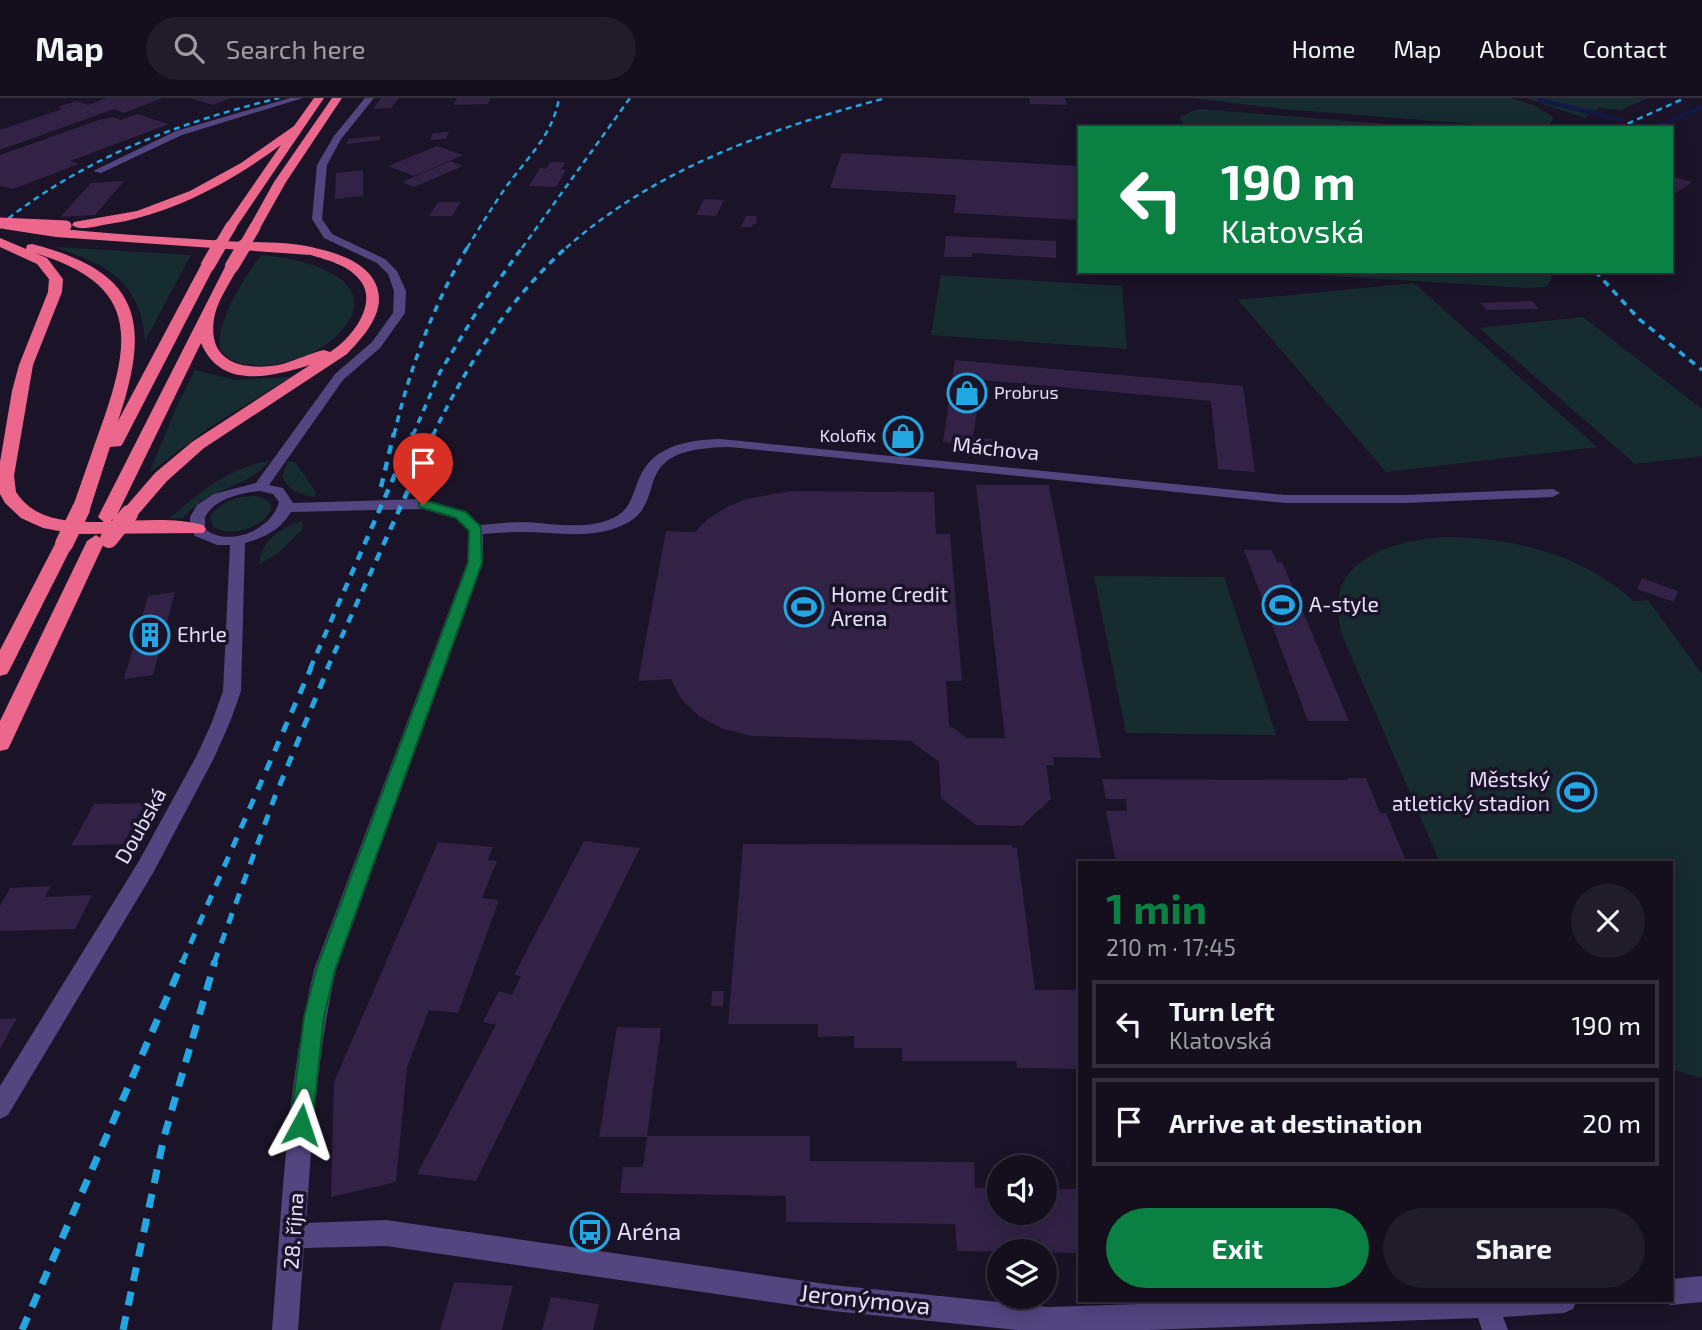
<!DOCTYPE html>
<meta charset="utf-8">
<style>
body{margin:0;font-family:"Exo 2",sans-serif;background:#211c2a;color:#f1f3f6;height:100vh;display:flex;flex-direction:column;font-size:26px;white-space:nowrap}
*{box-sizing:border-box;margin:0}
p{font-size:23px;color:#9d9ca4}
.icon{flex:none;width:38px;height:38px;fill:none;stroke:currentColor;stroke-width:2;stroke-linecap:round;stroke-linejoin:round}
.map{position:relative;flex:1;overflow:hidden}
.drawer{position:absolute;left:1078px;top:763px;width:595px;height:441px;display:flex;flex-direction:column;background:#140e1d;border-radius:0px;box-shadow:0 4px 18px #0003,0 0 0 2px #332e3b}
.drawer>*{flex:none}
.banner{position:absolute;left:1078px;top:28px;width:595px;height:147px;border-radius:0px;box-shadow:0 4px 18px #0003,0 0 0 2px #332e3b;background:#0b8043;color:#fff;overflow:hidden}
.controls{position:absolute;left:987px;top:1057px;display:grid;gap:14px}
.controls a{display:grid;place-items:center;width:70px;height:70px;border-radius:50%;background:#140e1d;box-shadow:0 4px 18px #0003,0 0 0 2px #332e3b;font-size:35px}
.pin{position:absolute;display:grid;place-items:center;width:60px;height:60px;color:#fff;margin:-72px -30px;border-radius:50% 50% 50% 0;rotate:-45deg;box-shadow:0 0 7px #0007}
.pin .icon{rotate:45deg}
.me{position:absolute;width:77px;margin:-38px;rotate:5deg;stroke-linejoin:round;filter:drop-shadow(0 0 5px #0008)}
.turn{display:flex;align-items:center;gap:24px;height:147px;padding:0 28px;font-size:32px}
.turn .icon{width:91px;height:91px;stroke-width:2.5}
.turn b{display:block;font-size:49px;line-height:60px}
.round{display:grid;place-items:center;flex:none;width:74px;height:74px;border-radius:37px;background:#211c2a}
.head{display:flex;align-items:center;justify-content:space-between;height:119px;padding:0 28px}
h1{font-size:42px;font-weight:700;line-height:52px;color:#0b8043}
.action{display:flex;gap:14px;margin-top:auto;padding:14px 28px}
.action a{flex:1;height:80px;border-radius:42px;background:#0b8043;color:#fff;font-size:28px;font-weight:700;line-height:80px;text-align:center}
.action a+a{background:#211c2a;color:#f1f3f6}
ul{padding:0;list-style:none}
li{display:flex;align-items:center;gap:21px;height:88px;margin:0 14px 10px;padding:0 14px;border:4px solid #332e3b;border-radius:0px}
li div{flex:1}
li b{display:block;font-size:26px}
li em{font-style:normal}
header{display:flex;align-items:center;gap:42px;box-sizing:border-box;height:98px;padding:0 35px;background:#140e1d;border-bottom:2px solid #332e3b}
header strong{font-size:33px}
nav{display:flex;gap:38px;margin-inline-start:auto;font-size:24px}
.search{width:490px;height:63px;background:#211c2a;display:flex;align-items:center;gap:18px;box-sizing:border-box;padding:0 24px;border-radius:38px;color:#9d9ca4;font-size:26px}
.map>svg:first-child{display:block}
.green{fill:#172c30}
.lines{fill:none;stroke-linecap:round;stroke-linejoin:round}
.stream{stroke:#121942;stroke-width:4.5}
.building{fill:#312246}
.minor{fill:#534580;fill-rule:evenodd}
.highway{fill:#eb688c;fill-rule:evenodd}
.rail-far4{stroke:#22a7e2;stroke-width:2.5;stroke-dasharray:6 4.5;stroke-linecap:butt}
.rail-far3{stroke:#22a7e2;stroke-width:3.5;stroke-dasharray:7 6;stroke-linecap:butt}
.rail-far2{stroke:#22a7e2;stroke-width:4.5;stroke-dasharray:9 8;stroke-linecap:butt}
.rail-far1{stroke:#22a7e2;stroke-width:5;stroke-dasharray:11 10;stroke-linecap:butt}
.rail{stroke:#22a7e2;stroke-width:7;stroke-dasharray:14 11;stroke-linecap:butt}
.highway-bridge-far2{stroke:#eb688c;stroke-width:11}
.highway-bridge-far1{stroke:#eb688c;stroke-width:14}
.highway-bridge{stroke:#eb688c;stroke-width:18}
.route{fill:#0b8043;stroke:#07532c;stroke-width:2}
.labels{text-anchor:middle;stroke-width:7;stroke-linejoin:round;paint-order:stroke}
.far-poi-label{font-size:18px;fill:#e7defb;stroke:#1b1327;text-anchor:start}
.street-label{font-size:21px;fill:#e7defb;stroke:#1b1327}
.poi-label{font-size:21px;fill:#e7defb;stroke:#1b1327;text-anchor:start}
.near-poi-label{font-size:24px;fill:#e7defb;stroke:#1b1327;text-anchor:start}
.near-street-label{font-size:24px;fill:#e7defb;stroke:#1b1327}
</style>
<header>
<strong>Map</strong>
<div class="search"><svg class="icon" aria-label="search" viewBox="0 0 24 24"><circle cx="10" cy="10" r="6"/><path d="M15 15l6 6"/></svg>Search here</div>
<nav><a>Home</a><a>Map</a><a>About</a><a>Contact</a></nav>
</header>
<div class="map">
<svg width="1702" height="1232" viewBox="0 0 1702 1232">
<rect width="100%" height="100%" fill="#1b1327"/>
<g class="green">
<path d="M1192 0H1511L1533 7 1552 18 1553 22 1548 28 1525 30 1282 11Z"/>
<path d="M1525 0H1648L1621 12 1599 10 1585 20Z"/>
<path d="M1198 11 1438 30H1186L1179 19Z"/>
<path d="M57 150 58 149 191 157 145 243C141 184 108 167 57 150Z"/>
<path d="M261 157C295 159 385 178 344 230 332 244 317 254 300 260 284 265 269 269 252 267 239 266 227 262 220 251 216 222 245 179 261 157Z"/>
<path d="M1253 173H1547L1552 179 1547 189 1526 190Z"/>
<path d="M941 177 1122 188 1127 251 931 237Z"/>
<path d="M1414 185 1597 349 1386 374 1238 202Z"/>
<path d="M1583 219 1702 311V358L1635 366 1479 230Z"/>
<path d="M195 272 235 282 291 279 210 329 149 375 176 310Z"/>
<path d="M270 363C247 391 206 390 183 420L169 421C197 396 231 368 270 363Z"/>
<path d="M288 363 295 364 316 394 314 399C299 396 289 393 282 378Z"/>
<path d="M256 398C298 407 242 447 213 429L210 419C220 403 238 398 256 398Z"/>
<path d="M303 422 302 432 277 456 259 466C262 440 280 431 303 422Z"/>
<path d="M1444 439C1510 439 1583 456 1633 503L1648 502 1702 576V980L1671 971V765H1440L1342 537C1340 527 1337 514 1338 504 1342 455 1404 442 1444 439Z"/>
<path d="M1094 478 1224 479 1276 637 1126 635Z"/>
</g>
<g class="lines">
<g class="stream">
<path d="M1540 2 1621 22"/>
<path d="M1637 27 1645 30"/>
<path d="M1655 30 1702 9"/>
</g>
</g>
<g class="building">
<path d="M107 0H163L124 15 114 11 0 52V32L62 11 58 9 77 3 88 7Z"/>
<path d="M190 0H231L213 7Z"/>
<path d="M381 0H399L391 10 373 11Z"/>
<path d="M457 0H491L488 6 453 7Z"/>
<path d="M1029 0H1065L1067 7 1030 6Z"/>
<path d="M137 16 169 26 70 63 79 66 13 91 0 88V57L99 22 113 19 121 22Z"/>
<path d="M449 34 446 41 430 42 433 35Z"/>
<path d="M380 38V42L346 46 349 41Z"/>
<path d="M437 48 463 57 414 78 388 68Z"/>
<path d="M842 55 1080 68V122L954 115 956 97 830 90Z"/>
<path d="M451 63 463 68 414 89 402 84Z"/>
<path d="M550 64H565L561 71 566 72 556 89 529 88 540 70 546 71Z"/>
<path d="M363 72V98L335 101 336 75Z"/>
<path d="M1671 78 1692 84 1671 98Z"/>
<path d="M124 83 95 117 60 119 91 85Z"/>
<path d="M704 101 724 102 716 118 696 117Z"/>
<path d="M438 104H461L452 118H429Z"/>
<path d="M746 118H756L757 126H753L752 129H741Z"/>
<path d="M946 138 1056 143V160L972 155V159H944Z"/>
<path d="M1532 203 1539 211 1487 212 1480 205Z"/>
<path d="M955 262 1243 288 1255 374 1218 371 1211 303 982 282 973 339 993 341 992 348 943 344Z"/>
<path d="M896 331 913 332 911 344 893 343Z"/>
<path d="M976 387H1049L1101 660 1053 659 1054 667H1046L1051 701 1022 728 976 727 941 700 939 664 911 643 752 638 723 631 699 618 681 601 671 581 638 583 666 433 695 434 708 421 727 409 746 401 790 393 934 394 936 436H950L962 583H946L949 627 967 640H1005Z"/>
<path d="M1244 452H1272L1277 464H1282L1349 623H1308Z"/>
<path d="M1642 480 1678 493 1674 504 1637 491Z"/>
<path d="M175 494 153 577 124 581 148 498Z"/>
<path d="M1348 680H1366L1380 715H1386L1407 765H1116L1106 713H1127L1126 701H1106L1102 681 1348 682Z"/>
<path d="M145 705 123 746 71 748 94 706Z"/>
<path d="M584 743 640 750 476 1083 417 1076 496 927 483 924 499 893 512 897 521 878 514 877Z"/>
<path d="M438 744 493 749 488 762 497 763 482 800 499 802 458 915 429 912 407 969 396 1084 331 1099 334 984Z"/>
<path d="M743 746 1012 747V750H1017L1035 892H1080V955H1077L1079 971 1017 970 1016 963H902V950H854V938L818 939V926H728Z"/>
<path d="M51 788 45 799 92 797 75 831 0 833V808L10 790Z"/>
<path d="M712 893H724L723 908H711Z"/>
<path d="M17 920 0 951V921Z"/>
<path d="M617 929 661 930 647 1039H599Z"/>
<path d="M647 1038H810V1063L974 1064 975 1090H999V1115H1045V1091H1080V1155L957 1153 955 1126 786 1124V1098L620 1095 623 1069H643Z"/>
<path d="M454 1184 513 1188 502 1232H440Z"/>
<path d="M551 1199 599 1206 593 1232H542Z"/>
</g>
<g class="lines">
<g class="minor">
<path d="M290 0H303L182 37 101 75 93 73 176 33Z"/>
<path d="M365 0H374L341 41 327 67 322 121 332 136 385 161 397 173 406 193 405 215 380 250 343 282 269 387 283 390 293 405 423 401 466 414 480 427C494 426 508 424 523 424 552 425 586 433 613 420 629 413 631 401 637 386 649 349 684 342 720 341L1285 397H1406L1553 391 1560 395 1553 399 1406 405H1285L730 349C621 350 674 404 623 427 591 442 556 434 521 434 509 434 496 435 483 436V465L336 872C317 955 312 1040 306 1125L386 1122 833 1187 1048 1209 1262 1202H1577L1573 1211 1564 1215 1503 1219 1508 1232H1482L1478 1220 1149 1232H1017L833 1213 386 1148 304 1150 298 1232H272C282 1112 286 990 314 872L467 465 469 433 456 420 422 411 291 414C280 432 266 439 245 445L241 593 230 624 214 660 153 775 8 1017 0 1021V988L139 763 196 659 212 624 223 593 230 447H217L195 438 190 430V419L197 407 214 396 256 385 335 276 372 244 393 215 394 193 388 176 377 165 324 140 312 121 317 67 334 38ZM260 393 273 396 279 404C272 432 228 450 205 431V419C215 400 241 395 260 393Z"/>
<path d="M1702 1178V1204L1671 1207 1662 1203 1671 1202V1181Z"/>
</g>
<g class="highway">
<path d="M314 0H324L235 131H227L225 128 281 47C228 86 169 118 103 127 93 129 80 133 72 127L74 124 137 113 190 93 241 65 294 28Z"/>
<path d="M332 0H342L286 84 259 132H251L249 129 274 84Z"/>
<path d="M8 124C80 135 153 138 225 143 254 145 287 143 315 150 334 154 359 162 371 178 392 207 367 235 347 256L204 350 167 383 135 420H123L120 416 123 412 155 375 192 344 310 267C271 279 221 292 201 245L116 419 111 423C141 423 174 419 203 427L206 431 203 435 75 436 43 430 21 420 5 405 0 396V364L12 293 19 267 48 194 49 181 37 166 0 149V140L26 151 27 147 32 146C142 174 151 224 118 323L201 167 208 163 215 167 123 345 121 348 110 349 90 411 81 416 72 411C83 381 93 350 104 320 134 233 133 185 35 155L47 160 63 181 62 194 33 267 14 378 16 394C35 424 71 424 104 424L98 419 227 165 232 164 239 168C231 183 219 200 215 216 204 266 245 274 283 266 297 262 310 255 324 252L330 254C351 241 380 205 359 181 348 167 327 162 311 157L56 139 4 131V125Z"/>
<path d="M96 437 105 443 11 645 8 651 0 653V623L87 443Z"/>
<path d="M64 440 73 446 10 571 7 576 0 578V552L55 446Z"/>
</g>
<g class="rail-far4">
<path d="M1618 30 1685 0"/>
<path d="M0 127C83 60 177 25 279 0"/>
<path d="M467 150C480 129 492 109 506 89 527 60 553 37 559 0"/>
<path d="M522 150 630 0"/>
<path d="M566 150C656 70 772 30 886 0"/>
</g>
<g class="rail-far3">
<path d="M1595 173 1639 221 1702 272"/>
<path d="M394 337C410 269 433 208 468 148"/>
<path d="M413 337 440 274 479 210 523 148"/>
<path d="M433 337C467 266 509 201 568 148"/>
</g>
<g class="rail-far2">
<path d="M381 389 394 335"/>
<path d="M310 571 413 335"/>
<path d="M327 571 434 335"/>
</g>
<g class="rail-far1">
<path d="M182 865 311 570"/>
<path d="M214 865 274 701 328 570"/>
</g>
<g class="rail">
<path d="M22 1232 183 863"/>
<path d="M123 1232 164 1039 215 863"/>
</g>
<g class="highway-bridge-far2">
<path d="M0 125 66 128"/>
<path d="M218 150 231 128"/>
<path d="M243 150 255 129"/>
</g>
<g class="highway-bridge-far1">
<path d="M208 167 219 148"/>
<path d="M232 168 244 148"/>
</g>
<g class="highway-bridge">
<path d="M109 441 129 416"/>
<path d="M64 446 81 411"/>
</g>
</g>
<path class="route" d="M423 402 466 414 481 429 482 465 335 872 324 919 312 1027 309 1034 301 1038 293 1034 290 1027 304 919 316 872 468 465 469 433 456 420 419 409V404Z"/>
<defs>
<symbol id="shop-ring" viewBox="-11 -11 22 22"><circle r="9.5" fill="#1b1327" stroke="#22a7e2" stroke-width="1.5"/><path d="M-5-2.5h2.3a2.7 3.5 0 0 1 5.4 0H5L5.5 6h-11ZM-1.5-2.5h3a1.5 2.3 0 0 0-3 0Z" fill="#22a7e2"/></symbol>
<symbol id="stadium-ring" viewBox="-11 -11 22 22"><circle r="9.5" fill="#1b1327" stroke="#22a7e2" stroke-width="1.5"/><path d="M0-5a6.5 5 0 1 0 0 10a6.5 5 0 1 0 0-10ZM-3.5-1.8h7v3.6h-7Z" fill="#22a7e2"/></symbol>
<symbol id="building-ring" viewBox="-11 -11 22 22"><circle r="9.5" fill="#1b1327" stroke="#22a7e2" stroke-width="1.5"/><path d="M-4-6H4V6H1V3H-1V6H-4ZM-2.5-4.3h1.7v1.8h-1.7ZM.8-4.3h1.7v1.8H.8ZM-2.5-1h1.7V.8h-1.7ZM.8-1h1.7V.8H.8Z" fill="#22a7e2"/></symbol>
<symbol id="bus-ring" viewBox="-11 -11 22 22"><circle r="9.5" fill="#1b1327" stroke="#22a7e2" stroke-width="1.5"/><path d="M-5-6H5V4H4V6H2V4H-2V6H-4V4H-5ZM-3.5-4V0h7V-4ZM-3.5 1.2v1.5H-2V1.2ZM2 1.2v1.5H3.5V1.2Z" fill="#22a7e2"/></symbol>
</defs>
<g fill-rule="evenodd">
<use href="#shop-ring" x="945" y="273" width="44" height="44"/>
<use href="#shop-ring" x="881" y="316" width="44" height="44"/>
<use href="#stadium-ring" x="1260" y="485" width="44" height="44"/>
<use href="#stadium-ring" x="782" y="487" width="44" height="44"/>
<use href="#building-ring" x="128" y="515" width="44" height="44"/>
<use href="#stadium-ring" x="1555" y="672" width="44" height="44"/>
<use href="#bus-ring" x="568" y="1112" width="44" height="44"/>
</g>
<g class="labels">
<g class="far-poi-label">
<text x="994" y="301">Probrus</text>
<text x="876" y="344" text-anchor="end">Kolofix</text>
</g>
<g class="street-label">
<text transform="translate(996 351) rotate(6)" y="7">Máchova</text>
<text transform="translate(141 728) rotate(-61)" y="7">Doubská</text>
<text transform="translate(294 1133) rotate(-86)" y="7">28. října</text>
</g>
<g class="poi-label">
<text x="831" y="504">Home Credit<tspan x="831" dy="24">Arena</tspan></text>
<text x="1309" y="514">A-style</text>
<text x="177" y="544">Ehrle</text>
<text x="1550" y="689" text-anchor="end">Městský<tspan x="1550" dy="24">atletický stadion</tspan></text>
</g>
<g class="near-poi-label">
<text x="617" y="1142">Aréna</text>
</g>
<g class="near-street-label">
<text transform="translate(865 1202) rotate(6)" y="8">Jeronýmova</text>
</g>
</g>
</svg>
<div class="controls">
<a><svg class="icon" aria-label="sound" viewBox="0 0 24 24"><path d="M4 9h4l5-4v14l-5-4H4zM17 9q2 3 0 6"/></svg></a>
<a><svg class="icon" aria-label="layers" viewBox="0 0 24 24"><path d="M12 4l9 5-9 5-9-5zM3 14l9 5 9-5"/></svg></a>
</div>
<div class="pin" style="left:423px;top:407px;background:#d93025"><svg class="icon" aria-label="arrive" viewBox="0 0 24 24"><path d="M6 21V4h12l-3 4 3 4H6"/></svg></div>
<svg class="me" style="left:301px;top:1027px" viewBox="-20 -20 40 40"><path d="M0-17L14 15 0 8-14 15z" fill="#0b8043" stroke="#fff" stroke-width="4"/></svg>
<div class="banner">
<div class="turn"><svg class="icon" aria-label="left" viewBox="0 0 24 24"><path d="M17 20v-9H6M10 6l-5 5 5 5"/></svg><div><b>190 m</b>Klatovská</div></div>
</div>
<section class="drawer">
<div class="head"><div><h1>1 min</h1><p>210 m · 17:45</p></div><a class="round"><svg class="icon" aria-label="close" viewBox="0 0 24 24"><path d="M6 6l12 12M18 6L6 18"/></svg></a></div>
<ul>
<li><svg class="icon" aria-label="left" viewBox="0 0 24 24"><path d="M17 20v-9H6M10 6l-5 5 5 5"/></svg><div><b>Turn left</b><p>Klatovská</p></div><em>190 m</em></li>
<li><svg class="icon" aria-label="arrive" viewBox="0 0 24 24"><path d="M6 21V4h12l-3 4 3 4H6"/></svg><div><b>Arrive at destination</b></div><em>20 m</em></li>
</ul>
<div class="action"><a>Exit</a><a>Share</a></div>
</section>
</div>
